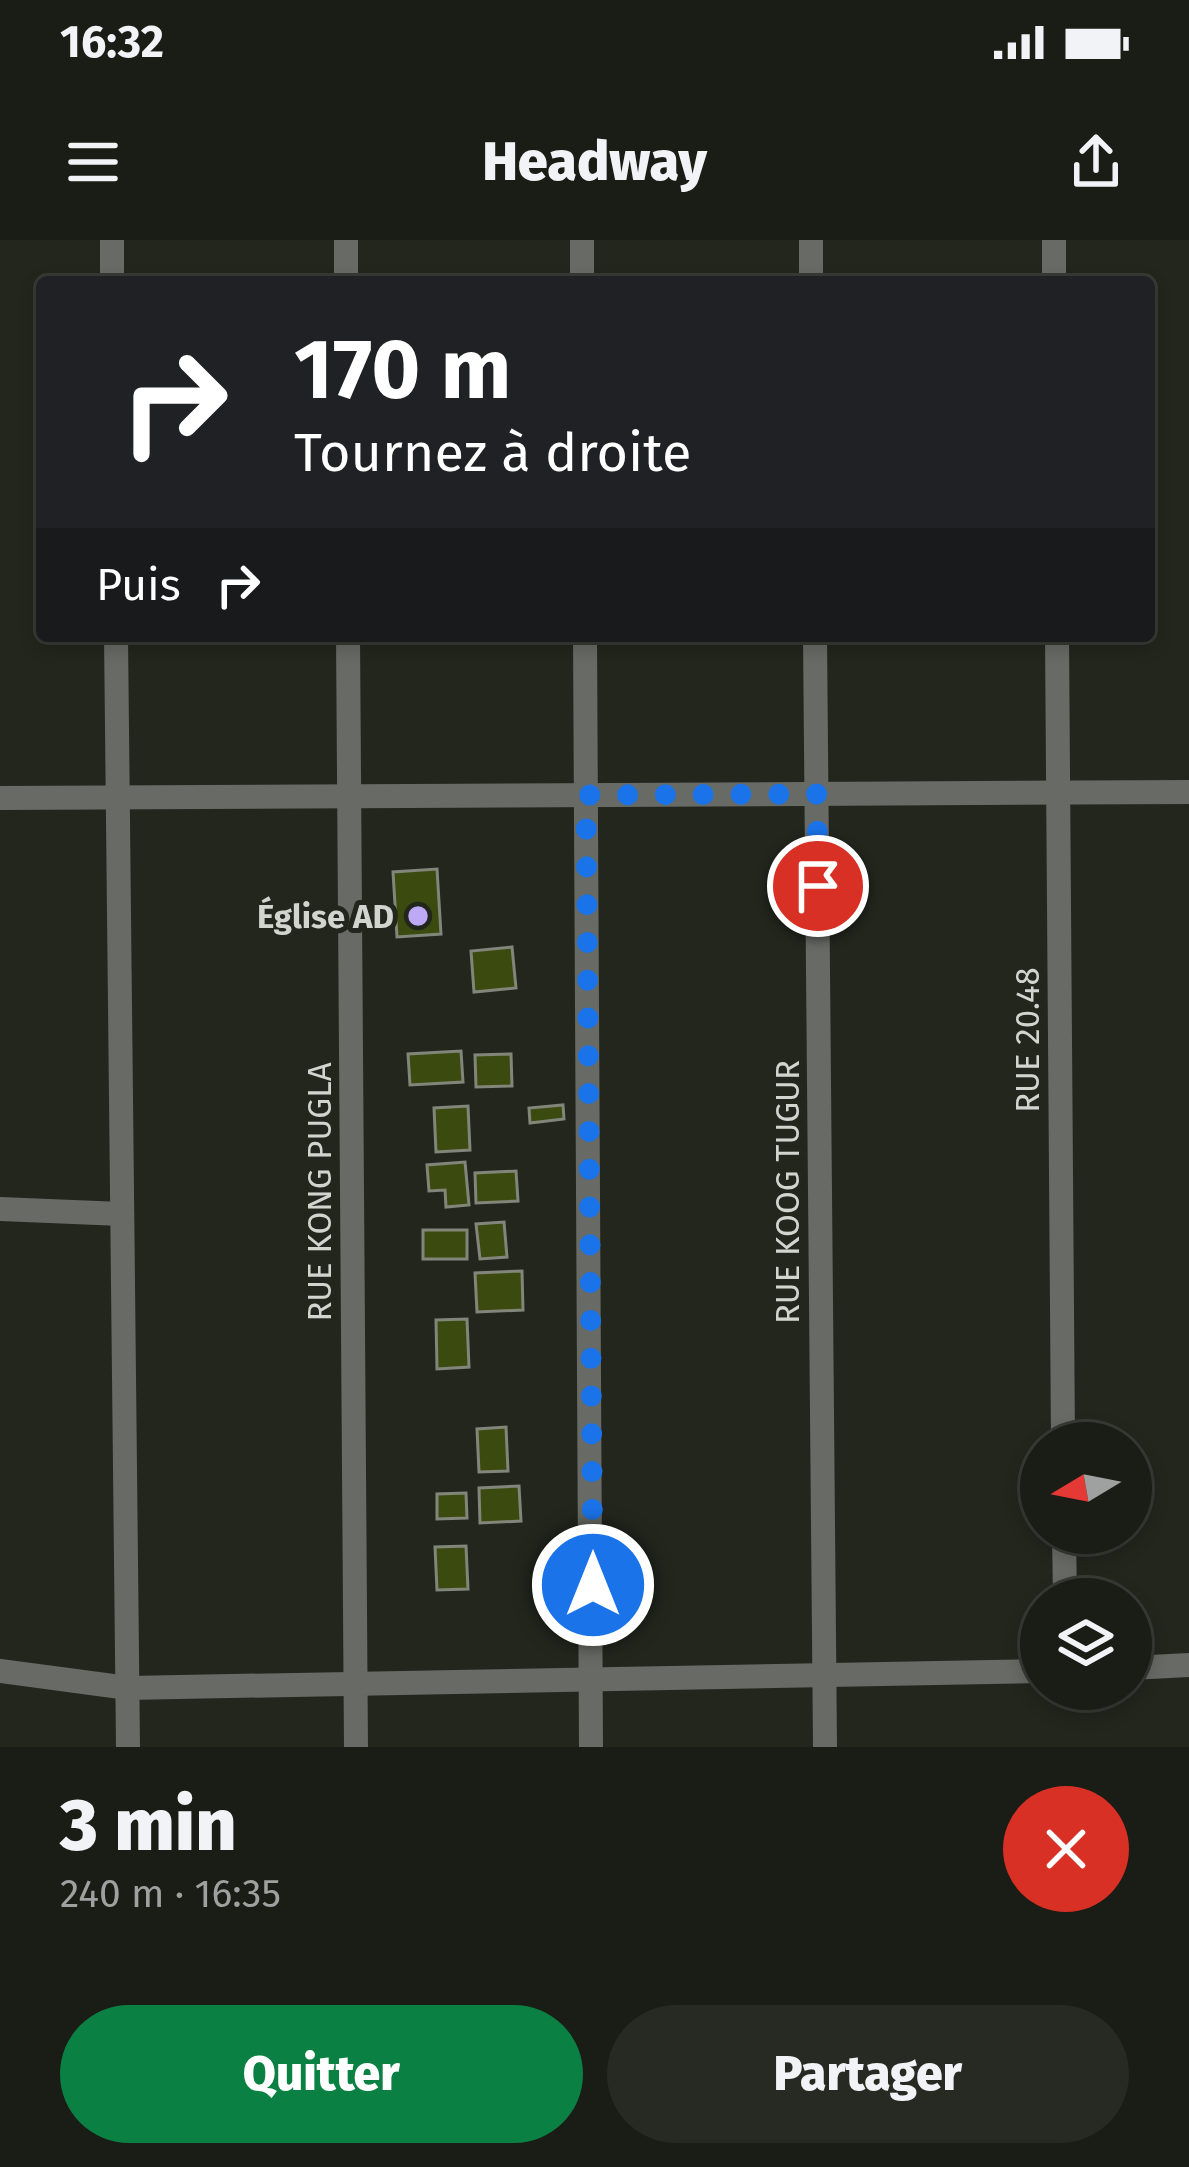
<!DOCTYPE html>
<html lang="fr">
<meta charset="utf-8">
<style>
body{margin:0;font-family:"Fira Sans",sans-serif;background:#272923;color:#f1f3f6;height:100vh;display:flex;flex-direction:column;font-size:45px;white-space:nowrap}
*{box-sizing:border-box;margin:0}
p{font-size:39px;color:#9fa1a1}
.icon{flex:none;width:66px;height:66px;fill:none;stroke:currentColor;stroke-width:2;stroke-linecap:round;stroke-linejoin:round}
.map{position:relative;height:1507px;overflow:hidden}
.drawer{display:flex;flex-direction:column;background:#1a1c16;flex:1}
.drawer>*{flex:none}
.guide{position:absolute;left:36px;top:36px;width:1119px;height:366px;border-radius:12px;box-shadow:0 6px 18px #0003,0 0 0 3px #383a35;background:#202124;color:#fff;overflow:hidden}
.needle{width:78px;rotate:260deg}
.fabs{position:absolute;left:1020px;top:1182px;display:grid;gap:24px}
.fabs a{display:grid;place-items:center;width:132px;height:132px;border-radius:50%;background:#1a1c16;box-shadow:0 6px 18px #0003,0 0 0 3px #383a35;font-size:60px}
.pin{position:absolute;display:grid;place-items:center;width:102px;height:102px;color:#fff;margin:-51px;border:6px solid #fff;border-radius:50%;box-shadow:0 3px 12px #0007}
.me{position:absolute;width:132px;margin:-66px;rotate:0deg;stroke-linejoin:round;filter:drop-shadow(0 0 9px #0008)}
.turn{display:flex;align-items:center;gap:42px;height:252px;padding:0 60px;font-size:54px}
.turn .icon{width:156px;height:156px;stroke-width:2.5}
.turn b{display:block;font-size:84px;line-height:102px}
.then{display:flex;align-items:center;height:114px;padding:0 60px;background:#0003;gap:24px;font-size:45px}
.round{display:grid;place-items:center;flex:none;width:126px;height:126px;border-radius:63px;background:#272923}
.summary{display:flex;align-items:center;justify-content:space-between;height:204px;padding:0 60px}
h1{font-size:72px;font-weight:800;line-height:90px}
.primary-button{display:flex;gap:24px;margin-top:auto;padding:24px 60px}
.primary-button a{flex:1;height:138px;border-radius:72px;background:#0b8043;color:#fff;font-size:48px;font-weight:800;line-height:138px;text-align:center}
.primary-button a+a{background:#272923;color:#f1f3f6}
.status{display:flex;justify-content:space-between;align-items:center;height:84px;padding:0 60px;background:#1a1c16;direction:ltr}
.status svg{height:33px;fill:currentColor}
header{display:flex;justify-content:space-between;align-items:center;height:156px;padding:0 60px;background:#1a1c16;font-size:54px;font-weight:800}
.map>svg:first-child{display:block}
.building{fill:#3b4b0f;stroke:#81857a;stroke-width:3}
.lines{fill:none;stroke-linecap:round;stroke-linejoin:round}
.minor{stroke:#686a65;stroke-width:24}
.route{stroke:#1a73e8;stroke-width:21;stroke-dasharray:0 37.8}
.poi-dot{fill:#bda9f5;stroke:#22261d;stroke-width:4.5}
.labels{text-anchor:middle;stroke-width:10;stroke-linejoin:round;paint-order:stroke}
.poi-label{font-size:33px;font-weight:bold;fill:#d2d4cf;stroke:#22261d;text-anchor:end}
.street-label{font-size:33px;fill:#d2d4cf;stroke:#22261d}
</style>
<div class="status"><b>16:32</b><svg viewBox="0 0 49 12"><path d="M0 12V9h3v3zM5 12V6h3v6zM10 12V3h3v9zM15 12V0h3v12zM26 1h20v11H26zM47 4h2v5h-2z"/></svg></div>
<header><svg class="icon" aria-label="menu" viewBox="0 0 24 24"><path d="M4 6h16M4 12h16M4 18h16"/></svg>Headway<svg class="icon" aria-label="share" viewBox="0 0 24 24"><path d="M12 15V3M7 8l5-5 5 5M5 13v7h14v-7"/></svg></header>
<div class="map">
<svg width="1189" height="1507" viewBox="0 0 1189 1507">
<rect width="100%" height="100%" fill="#22261d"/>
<g class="building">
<path d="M437 629 441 694 397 697 393 632Z"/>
<path d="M512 707 516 748 474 752 471 711Z"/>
<path d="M461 811 463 842 410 845 408 814Z"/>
<path d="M511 814 512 846 476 847 475 815Z"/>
<path d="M563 865 564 879 530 883 529 868Z"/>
<path d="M468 866 470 910 436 912 434 868Z"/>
<path d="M465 922 469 965 446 967 445 950 429 951 427 925Z"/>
<path d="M516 931 518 961 476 963 475 933Z"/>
<path d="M504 982 507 1017 480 1019 476 984Z"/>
<rect x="423" y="990" width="44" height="29"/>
<path d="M522 1031 523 1070 477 1072 475 1033Z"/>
<path d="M467 1079 469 1127 437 1129 436 1080Z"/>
<path d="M506 1187 508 1231 479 1232 477 1189Z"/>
<path d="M519 1246 521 1281 480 1283 479 1248Z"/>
<path d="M466 1253 467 1278 437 1279V1254Z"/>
<path d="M466 1306 468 1349 437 1350 435 1307Z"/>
</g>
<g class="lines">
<g class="minor">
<path d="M112 0V42"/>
<path d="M346 0V42"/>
<path d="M582 0V42"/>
<path d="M811 0V42"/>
<path d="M1054 0V42"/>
<path d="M116 396 128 1507"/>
<path d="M348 396 356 1507"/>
<path d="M585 396 591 1507"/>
<path d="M815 396 825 1507"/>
<path d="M1057 396 1063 1203"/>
<path d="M0 558 1189 552"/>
<path d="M0 969 122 974"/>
<path d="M1064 1293 1065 1359"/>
<path d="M1131 1428 1189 1425"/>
<path d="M0 1431 128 1448 1041 1431"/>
</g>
</g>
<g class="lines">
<path class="route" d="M593 1345 586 555 817 554 818 646"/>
</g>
<circle class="poi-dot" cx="418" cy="676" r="12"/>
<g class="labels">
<g class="poi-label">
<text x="394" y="688">Église AD</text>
</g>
<g class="street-label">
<text transform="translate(1027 800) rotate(-90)" y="12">RUE 20.48</text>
<text transform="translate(319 952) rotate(-90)" y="12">RUE KONG PUGLA</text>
<text transform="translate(787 952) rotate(-90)" y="12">RUE KOOG TUGUR</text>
</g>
</g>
</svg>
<div class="fabs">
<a><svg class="needle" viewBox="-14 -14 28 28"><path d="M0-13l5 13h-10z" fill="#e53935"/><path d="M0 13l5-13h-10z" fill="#9fa1a1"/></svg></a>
<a><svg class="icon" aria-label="layers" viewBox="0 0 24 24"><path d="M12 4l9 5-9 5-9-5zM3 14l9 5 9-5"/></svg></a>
</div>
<div class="pin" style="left:818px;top:646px;background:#d93025"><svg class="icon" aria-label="arrive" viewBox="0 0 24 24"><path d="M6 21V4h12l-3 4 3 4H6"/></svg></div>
<svg class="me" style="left:593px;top:1345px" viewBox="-20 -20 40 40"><circle r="17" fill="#1a73e8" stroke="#fff" stroke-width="3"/><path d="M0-11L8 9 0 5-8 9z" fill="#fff"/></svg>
<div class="guide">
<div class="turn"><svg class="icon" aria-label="right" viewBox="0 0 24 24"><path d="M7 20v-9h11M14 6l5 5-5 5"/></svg><div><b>170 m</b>Tournez à droite</div></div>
<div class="then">Puis<svg class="icon" aria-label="right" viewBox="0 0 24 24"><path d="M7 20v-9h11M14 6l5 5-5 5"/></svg></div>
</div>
</div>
<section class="drawer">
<div class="summary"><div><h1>3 min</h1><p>240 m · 16:35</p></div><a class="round" style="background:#d93025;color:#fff"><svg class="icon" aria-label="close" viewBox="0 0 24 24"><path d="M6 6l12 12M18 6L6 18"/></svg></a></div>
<div class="primary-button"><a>Quitter</a><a>Partager</a></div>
</section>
